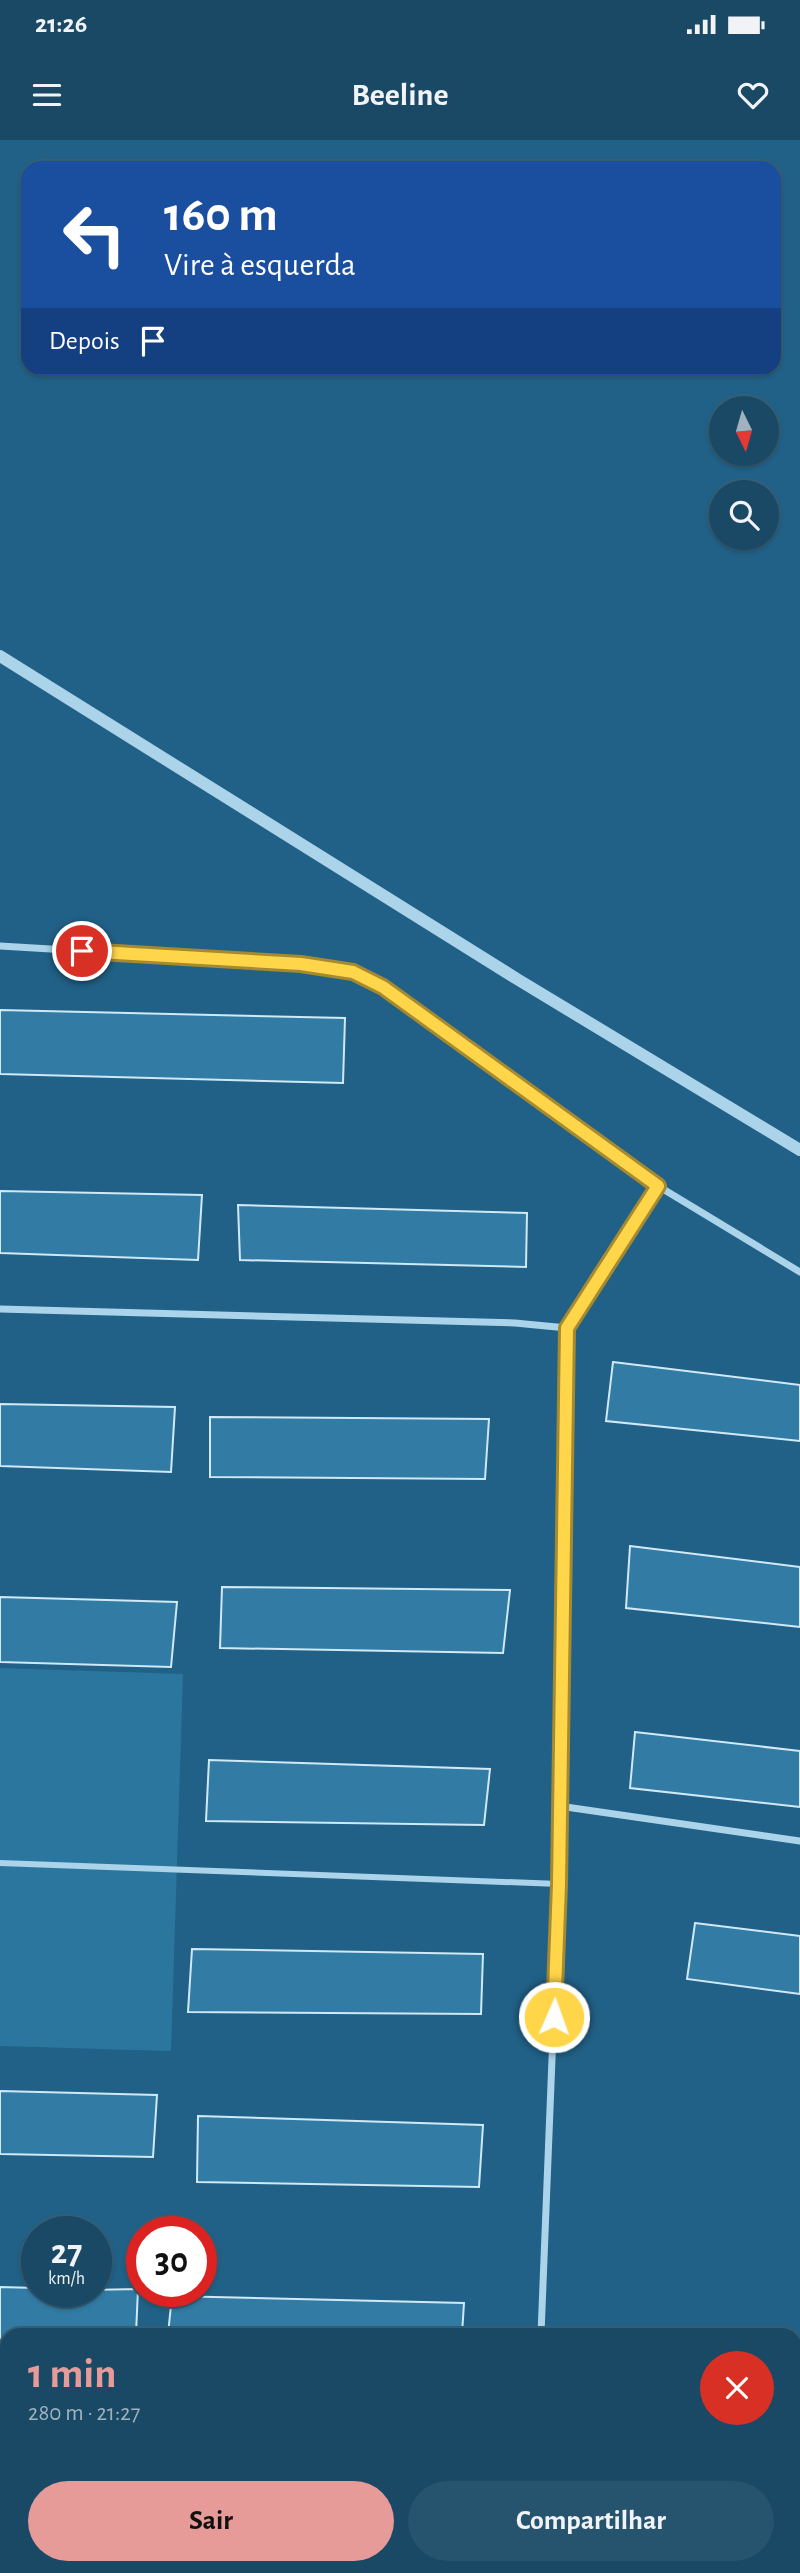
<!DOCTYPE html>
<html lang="pt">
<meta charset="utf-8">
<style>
body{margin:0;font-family:"Alegreya Sans",sans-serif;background:#26536e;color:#f1f3f6;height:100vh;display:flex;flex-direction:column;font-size:26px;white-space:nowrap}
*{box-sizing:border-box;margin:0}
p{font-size:23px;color:#9fb2bf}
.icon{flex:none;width:38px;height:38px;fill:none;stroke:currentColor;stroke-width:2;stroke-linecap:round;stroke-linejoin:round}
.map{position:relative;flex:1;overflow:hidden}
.drawer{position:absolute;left:0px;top:2188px;width:802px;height:247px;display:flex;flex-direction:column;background:#194965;border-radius:21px 21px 0 0;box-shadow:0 2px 5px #0004,0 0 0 2px #376179}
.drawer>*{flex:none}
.hud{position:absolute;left:21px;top:21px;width:760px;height:214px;border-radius:21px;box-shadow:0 2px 5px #0004,0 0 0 2px #376179;background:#1a4fa0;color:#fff;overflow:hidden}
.needle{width:46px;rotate:175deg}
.fabs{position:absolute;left:709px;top:256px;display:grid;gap:14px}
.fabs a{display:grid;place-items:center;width:70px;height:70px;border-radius:50%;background:#194965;box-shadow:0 2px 5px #0004,0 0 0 2px #376179;font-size:35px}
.speed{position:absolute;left:21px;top:2076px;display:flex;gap:14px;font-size:35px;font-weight:700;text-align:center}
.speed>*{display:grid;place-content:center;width:91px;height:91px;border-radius:50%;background:#194965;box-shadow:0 2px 5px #0004,0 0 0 2px #376179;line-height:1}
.speed small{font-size:18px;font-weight:400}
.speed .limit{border:10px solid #d22;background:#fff;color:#111}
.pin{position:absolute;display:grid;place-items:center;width:60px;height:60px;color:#fff;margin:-30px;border:4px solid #fff;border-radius:50%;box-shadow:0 2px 7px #0007}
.me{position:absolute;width:77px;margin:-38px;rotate:2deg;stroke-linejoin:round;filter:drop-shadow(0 0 5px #0008)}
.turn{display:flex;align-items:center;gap:24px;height:147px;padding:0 28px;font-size:32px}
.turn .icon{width:91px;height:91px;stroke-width:2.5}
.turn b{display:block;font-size:49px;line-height:60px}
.then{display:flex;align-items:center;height:66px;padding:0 28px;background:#0003;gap:14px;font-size:26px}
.round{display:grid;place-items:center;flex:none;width:74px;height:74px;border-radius:37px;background:#26536e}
.overview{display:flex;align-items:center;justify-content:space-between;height:119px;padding:0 28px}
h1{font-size:42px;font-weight:700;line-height:52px;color:#e69b98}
.primary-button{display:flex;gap:14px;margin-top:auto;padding:14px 28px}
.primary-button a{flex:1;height:80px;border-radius:42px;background:#e69b98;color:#111;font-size:28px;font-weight:700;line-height:80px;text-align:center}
.primary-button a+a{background:#26536e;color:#f1f3f6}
.status{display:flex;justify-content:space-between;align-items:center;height:49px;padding:0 35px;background:#194965;direction:ltr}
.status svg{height:19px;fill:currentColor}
header{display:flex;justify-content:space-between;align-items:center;height:91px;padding:0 28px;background:#194965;font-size:32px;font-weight:700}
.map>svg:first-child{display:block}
.green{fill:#2b769f}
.building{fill:#317ba4;stroke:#d0e9f7;stroke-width:2}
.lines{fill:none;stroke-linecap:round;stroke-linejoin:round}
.pedestrian{stroke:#abd4ea;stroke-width:6}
.minor{stroke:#abd4ea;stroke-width:7}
.tertiary{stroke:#abd4ea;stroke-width:12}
.route-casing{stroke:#a68a30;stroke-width:18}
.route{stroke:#ffd54a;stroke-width:12}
</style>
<div class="status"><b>21:26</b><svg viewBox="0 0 49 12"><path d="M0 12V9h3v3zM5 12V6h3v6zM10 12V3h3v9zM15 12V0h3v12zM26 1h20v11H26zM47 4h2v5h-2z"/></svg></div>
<header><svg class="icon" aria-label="menu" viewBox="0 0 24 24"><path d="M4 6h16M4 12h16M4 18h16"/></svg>Beeline<svg class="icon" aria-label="heart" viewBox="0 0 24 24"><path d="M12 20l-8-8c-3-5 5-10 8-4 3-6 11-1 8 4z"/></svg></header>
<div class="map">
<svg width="800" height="2433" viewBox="0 0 800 2433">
<rect width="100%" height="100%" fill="#216187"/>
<path class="green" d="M0 1528 183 1534 171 1911 0 1906Z"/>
<g class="building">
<path d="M0 870 345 878 343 943 0 934Z"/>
<path d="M0 1051 202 1055 198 1120 0 1113Z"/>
<path d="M238 1065 527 1073 526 1127 240 1120Z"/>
<path d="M613 1222 800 1245V1301L606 1281Z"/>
<path d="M0 1264 175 1267 171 1332 0 1326Z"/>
<path d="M210 1277 489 1279 485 1339 210 1337Z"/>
<path d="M630 1406 800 1427V1487L626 1468Z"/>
<path d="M222 1447 510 1450 503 1513 220 1508Z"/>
<path d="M0 1457 177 1462 171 1527 0 1522Z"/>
<path d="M635 1592 800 1611V1667L630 1648Z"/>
<path d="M209 1620 490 1629 484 1685 206 1681Z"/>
<path d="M695 1783 800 1796V1854L687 1839Z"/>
<path d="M192 1809 483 1814 481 1874 188 1872Z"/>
<path d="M0 1951 157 1955 153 2017 0 2014Z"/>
<path d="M198 1976 483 1985 479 2047 197 2042Z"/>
<path d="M0 2147 37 2148V2151L138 2149 136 2194H7V2206H0Z"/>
<path d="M172 2156 464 2163 462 2194H168Z"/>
<rect x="0" y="2355" width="7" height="55"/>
<path d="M305 2427H480V2433Z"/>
</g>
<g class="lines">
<path class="pedestrian" d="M0 1723 559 1744"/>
<g class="minor">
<path d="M0 806 301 824 353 832 383 847 658 1046"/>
<path d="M0 1169 515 1183 567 1188 559 1744 541 2194"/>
<path d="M567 1188 658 1046 800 1132"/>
<path d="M559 1666 800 1701"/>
<path d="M0 2251H7"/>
<path d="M782 2427 791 2433"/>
<path d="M534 2433 535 2427"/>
</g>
<path class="tertiary" d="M0 516 517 839 800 1010"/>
</g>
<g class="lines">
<defs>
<path id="route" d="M82 811 301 824 353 832 383 847 658 1046 567 1188 559 1744 554 1877"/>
</defs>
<use href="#route" class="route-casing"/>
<use href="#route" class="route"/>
</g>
</svg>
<div class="fabs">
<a><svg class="needle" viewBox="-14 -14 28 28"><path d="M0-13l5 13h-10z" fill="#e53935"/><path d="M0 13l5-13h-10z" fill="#9fb2bf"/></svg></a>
<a><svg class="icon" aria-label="search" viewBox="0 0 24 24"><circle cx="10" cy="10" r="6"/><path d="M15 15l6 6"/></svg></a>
</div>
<div class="speed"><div>27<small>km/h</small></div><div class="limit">30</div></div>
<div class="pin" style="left:82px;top:811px;background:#d93025"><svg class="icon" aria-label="arrive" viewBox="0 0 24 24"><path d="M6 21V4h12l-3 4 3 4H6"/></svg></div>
<svg class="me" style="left:554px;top:1877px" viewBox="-20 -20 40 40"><circle r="17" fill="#ffd54a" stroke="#fff" stroke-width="3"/><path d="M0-11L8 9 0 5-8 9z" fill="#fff"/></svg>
<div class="hud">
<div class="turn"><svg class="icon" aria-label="left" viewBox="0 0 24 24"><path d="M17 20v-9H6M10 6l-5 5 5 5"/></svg><div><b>160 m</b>Vire à esquerda</div></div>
<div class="then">Depois<svg class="icon" aria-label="arrive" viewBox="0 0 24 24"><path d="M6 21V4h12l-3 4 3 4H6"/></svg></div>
</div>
<section class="drawer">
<div class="overview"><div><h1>1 min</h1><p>280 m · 21:27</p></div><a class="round" style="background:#d93025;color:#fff"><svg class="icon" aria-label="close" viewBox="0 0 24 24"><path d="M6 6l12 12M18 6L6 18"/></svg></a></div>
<div class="primary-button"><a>Sair</a><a>Compartilhar</a></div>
</section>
</div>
